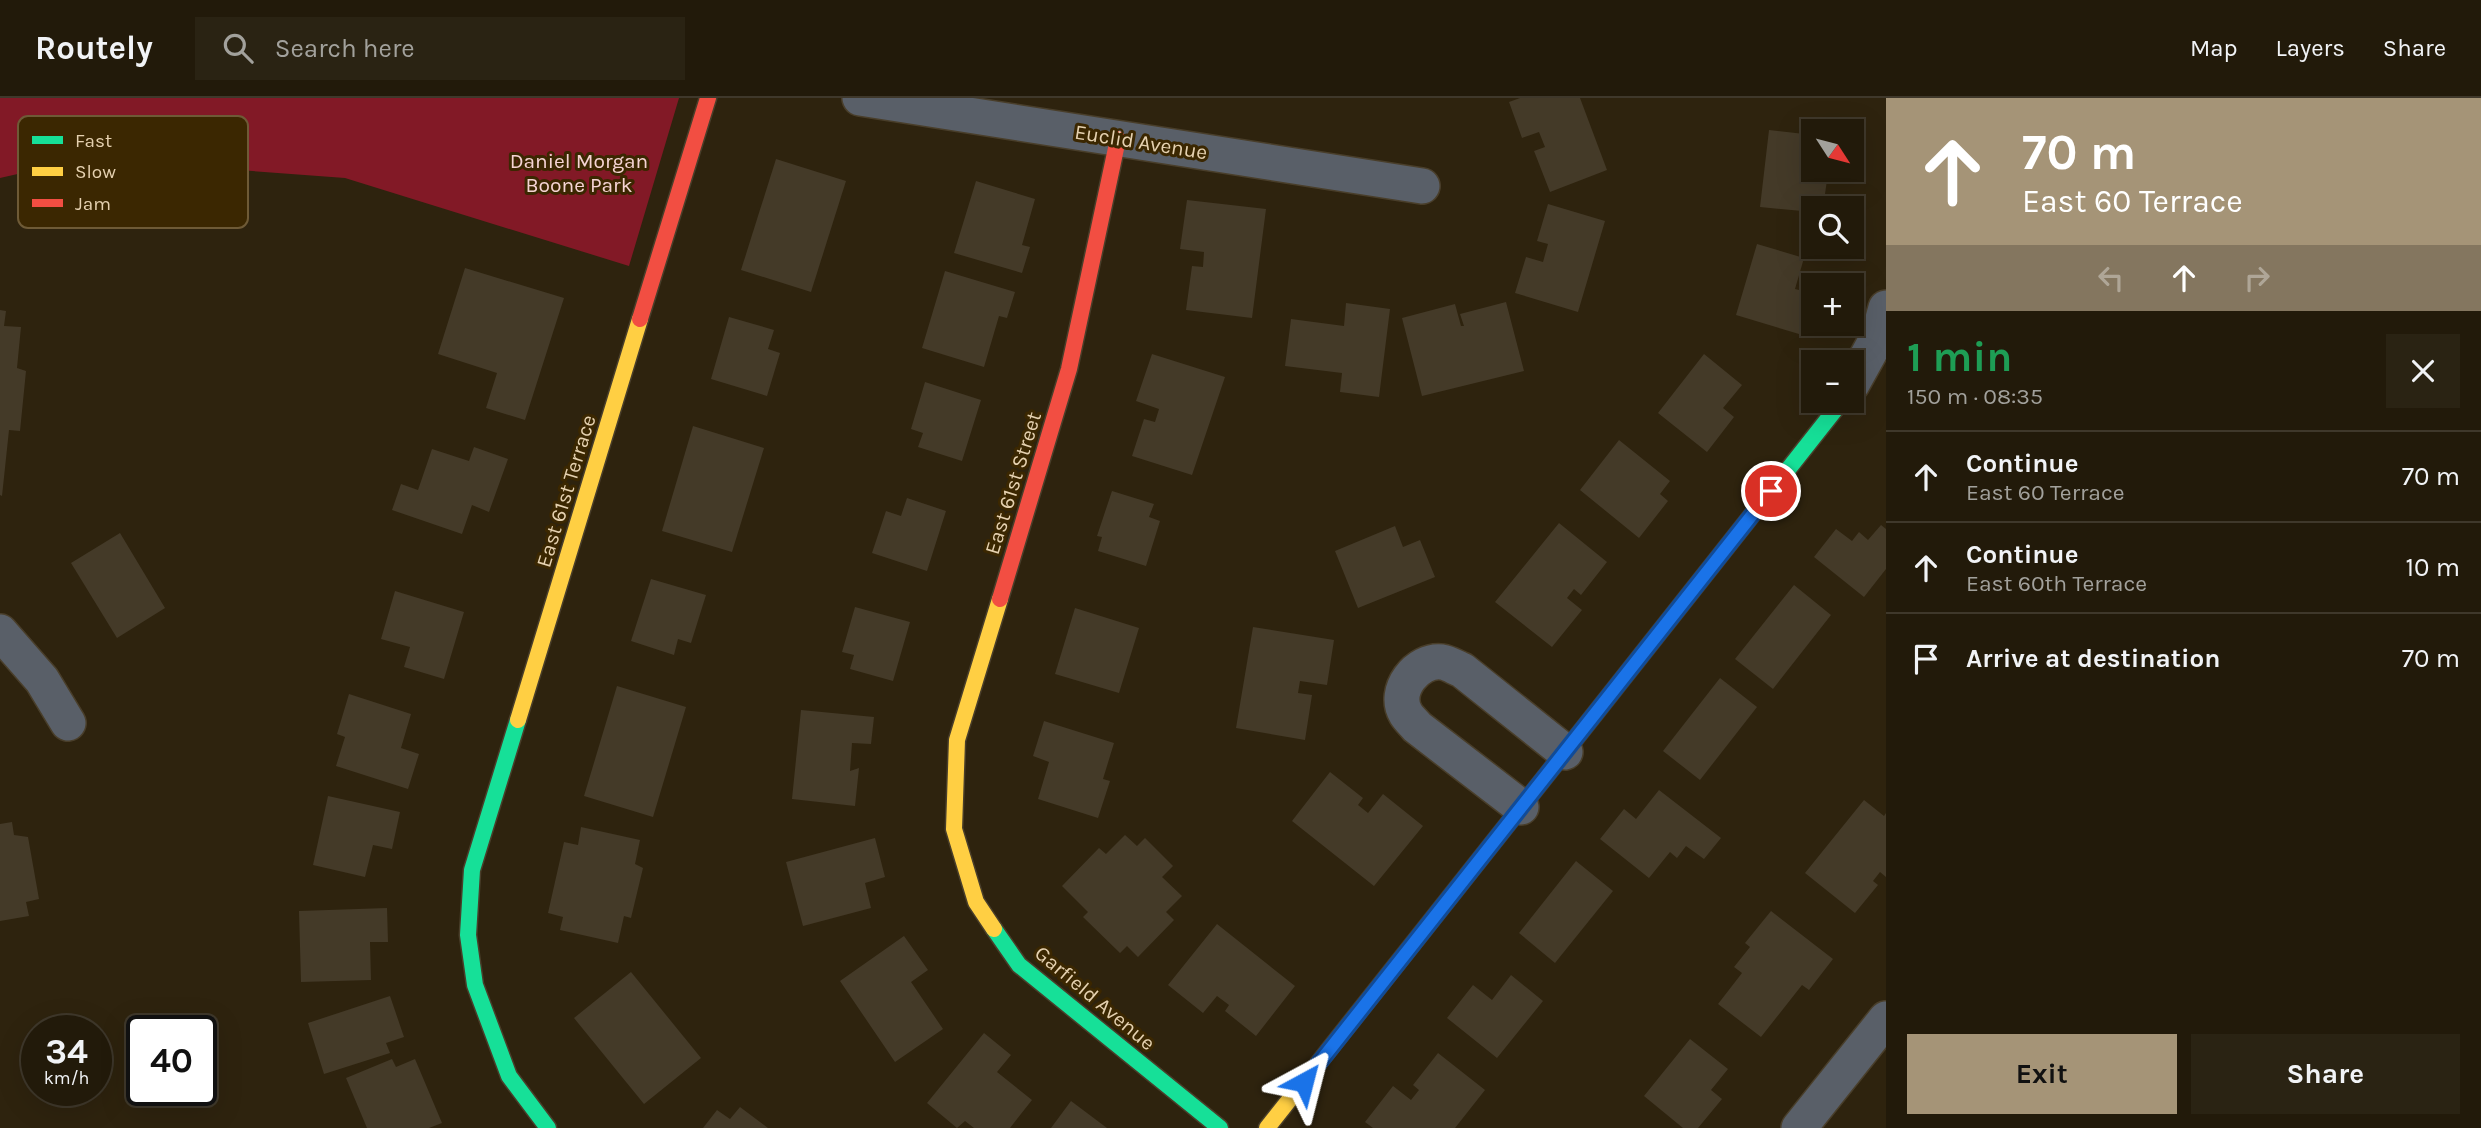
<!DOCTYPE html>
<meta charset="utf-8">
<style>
body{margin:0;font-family:Karla,sans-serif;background:#2a2313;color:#f1f3f6;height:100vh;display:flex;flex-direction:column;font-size:26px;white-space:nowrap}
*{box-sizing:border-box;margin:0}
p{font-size:23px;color:#a2a19c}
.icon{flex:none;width:38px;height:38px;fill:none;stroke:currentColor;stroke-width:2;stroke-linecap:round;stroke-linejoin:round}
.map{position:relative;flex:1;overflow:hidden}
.side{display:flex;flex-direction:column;background:#221a0a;width:595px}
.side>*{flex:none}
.banner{background:#a59477;color:#fff;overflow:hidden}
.needle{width:46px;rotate:126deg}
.buttons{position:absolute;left:1801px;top:21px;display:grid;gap:14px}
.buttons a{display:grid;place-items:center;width:63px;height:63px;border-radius:0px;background:#221a0a;box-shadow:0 7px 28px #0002,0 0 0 2px #3f382b;font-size:35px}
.speed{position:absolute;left:21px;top:917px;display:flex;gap:14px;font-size:35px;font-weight:700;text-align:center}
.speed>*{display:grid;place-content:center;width:91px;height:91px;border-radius:50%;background:#221a0a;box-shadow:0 7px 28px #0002,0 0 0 2px #3f382b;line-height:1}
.speed small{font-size:18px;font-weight:400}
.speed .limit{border:4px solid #111;border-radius:10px;background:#fff;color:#111}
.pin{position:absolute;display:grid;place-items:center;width:60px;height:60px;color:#fff;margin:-30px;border:4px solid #fff;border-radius:50%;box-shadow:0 2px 7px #0007}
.me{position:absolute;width:77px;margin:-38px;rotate:38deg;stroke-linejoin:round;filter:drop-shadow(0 0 5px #0008)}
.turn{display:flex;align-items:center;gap:24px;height:147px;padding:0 21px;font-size:32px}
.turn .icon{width:91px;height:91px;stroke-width:2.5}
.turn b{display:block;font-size:49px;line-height:60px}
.lanes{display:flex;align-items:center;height:66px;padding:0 21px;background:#0003;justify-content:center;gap:35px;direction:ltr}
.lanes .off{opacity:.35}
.round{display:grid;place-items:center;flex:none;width:74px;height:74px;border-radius:0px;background:#2a2313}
.head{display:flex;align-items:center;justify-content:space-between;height:119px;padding:0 21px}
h1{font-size:42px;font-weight:700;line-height:52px;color:#1e9e55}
.button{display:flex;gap:14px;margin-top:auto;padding:14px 21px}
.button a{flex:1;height:80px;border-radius:0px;background:#a59477;color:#111;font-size:28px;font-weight:700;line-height:80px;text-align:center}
.button a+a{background:#2a2313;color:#f1f3f6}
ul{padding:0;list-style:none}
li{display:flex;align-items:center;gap:21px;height:91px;padding:0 21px;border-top:2px solid #3f382b}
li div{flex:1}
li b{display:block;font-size:26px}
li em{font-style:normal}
header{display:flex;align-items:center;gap:42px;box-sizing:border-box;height:98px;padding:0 35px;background:#221a0a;border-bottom:2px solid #3f382b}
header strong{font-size:33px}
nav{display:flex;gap:38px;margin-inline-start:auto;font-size:24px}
.search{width:490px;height:63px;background:#2a2313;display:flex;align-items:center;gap:18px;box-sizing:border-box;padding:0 24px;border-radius:0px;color:#a2a19c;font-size:26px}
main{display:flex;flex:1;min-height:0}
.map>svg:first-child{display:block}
.green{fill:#821926}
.building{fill:#443a28}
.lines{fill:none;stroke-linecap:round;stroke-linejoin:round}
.street-casing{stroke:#493e2a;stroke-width:38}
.fast-casing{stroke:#493e2a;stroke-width:19}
.slow-casing{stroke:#493e2a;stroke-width:19}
.jam-casing{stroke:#493e2a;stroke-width:19}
.street{stroke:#595f68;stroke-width:35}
.fast{stroke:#16e098;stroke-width:16}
.slow{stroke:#ffcf43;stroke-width:16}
.jam{stroke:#f24e42;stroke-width:16}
.route-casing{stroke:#114b97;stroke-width:18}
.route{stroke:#1a73e8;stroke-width:12}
.labels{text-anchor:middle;stroke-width:6;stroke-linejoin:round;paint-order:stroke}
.street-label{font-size:21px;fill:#e5d1b0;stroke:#3b2701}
.park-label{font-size:21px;fill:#f6d4d4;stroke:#3b2701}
.key{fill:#3b2701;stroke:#6e5a36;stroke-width:2}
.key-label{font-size:19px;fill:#e5d1b0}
</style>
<header>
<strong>Routely</strong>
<div class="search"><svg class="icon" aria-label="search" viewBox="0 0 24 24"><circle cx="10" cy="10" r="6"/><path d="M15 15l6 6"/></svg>Search here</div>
<nav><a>Map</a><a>Layers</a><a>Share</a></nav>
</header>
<main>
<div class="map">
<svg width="1886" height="1030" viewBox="0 0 1886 1030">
<rect width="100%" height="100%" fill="#2e230e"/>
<path class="green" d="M0 0H679L629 168 345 80 145 65 44 70 0 80Z"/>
<g class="building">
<path d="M1520 0H1580L1607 72 1550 94 1534 53 1545 49 1539 34 1522 40 1509 4Z"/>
<path d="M1769 32 1813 37 1810 72 1828 75 1823 110H1813V114L1760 109Z"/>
<path d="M776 61 846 83 811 194 741 172Z"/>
<path d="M976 83 1035 101 1022 147 1030 149 1022 175 954 155Z"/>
<path d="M1187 102 1266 111 1252 220 1186 212 1192 168 1203 169 1204 154 1180 151Z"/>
<path d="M1548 106 1605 123 1578 214 1515 195 1526 159 1543 164 1548 146 1537 143Z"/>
<path d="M1757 146 1804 160 1795 191 1811 195 1799 236 1736 217Z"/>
<path d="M465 170 564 200 525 322 486 310 497 275 438 256Z"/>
<path d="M945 173 1015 194 1007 220 999 218 984 269 922 250Z"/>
<path d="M1506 204 1524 273 1422 298 1402 220 1455 206 1461 228H1464L1460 216Z"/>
<path d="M1346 205 1390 211 1379 299 1340 294 1342 275 1285 268 1291 221 1344 228Z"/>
<path d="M0 212 6 213 4 228 21 229 17 270 26 273 20 333 9 332 2 398 0 397Z"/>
<path d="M729 219 774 232 768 251 780 255 767 298 711 281Z"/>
<path d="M1152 256 1225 279 1192 377 1132 358 1144 321 1155 324 1159 311 1136 303Z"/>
<path d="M1704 256 1742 287 1723 310 1734 319 1707 354 1658 315Z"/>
<path d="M925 284 981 302 962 363 918 349 923 335 911 331Z"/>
<path d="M693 328 764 350 732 454 662 433Z"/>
<path d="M1619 342 1670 383 1660 396 1668 403 1639 440 1580 392Z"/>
<path d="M474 349 508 361 489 414 472 407 462 436 392 412 401 386 418 392 432 351 469 363Z"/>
<path d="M1112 393 1154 406 1149 419 1160 423 1146 468 1098 453 1102 439 1097 438Z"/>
<path d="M907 400 946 413 927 473 872 455 886 413 901 418Z"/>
<path d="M1559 425 1607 464 1581 497 1574 491 1567 500 1582 512 1552 549 1495 504Z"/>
<path d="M1881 427 1886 431V471L1864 499 1814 459 1836 431 1852 443 1859 434 1868 442Z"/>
<path d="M1395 428 1403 449 1420 442 1435 479 1358 510 1335 453Z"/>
<path d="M120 435 165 510 117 540 71 465Z"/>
<path d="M651 481 706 497 691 545 678 541 674 557 631 543Z"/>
<path d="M1794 487 1831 517 1773 591 1735 561Z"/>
<path d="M395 493 464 514 444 581 404 569 410 549 381 541Z"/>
<path d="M855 509 910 524 893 583 850 571 854 557 842 554Z"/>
<path d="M1075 510 1139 530 1119 595 1055 576Z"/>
<path d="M1253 529 1334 542 1327 587 1300 583 1298 595 1312 597 1305 642 1236 630Z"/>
<path d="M1720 580 1757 609 1700 682 1663 653Z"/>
<path d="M617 588 686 609 653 719 584 698Z"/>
<path d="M349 596 411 616 401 650 419 656 408 691 336 668 345 639 337 636Z"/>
<path d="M801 612 874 619 871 646 852 645 850 673 859 670 855 708 792 701Z"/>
<path d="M1044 623 1114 645 1103 681 1110 683 1098 720 1038 701 1049 664 1033 658Z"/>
<path d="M1330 674 1363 700 1358 707 1368 715 1383 696 1423 728 1374 788 1292 723Z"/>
<path d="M1659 692 1721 740 1704 761 1686 748 1677 760 1670 754 1649 780 1600 741 1624 711 1636 721Z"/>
<path d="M328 698 400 714 392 751 373 747 365 779 313 767Z"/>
<path d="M1864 702 1884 718 1886 715V779L1880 774 1873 783 1878 787 1855 815 1805 775Z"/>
<path d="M12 724 14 737 28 739 39 801 26 804 29 818 0 823V726Z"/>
<path d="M581 729 640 742 635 766 643 770 631 820 624 818 618 845 560 832 563 819 548 815 564 744 578 747Z"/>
<path d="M1125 737 1137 748 1145 740 1173 768 1162 779 1182 798 1166 814 1174 822 1138 859 1127 848 1120 855 1083 819 1088 814 1062 788 1099 750 1106 756Z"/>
<path d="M875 740 885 779 865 785 871 810 803 828 786 764Z"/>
<path d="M1576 763 1613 793 1555 865 1519 835Z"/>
<path d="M387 810 388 844H370L371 882 301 884 299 813Z"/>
<path d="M1771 813 1833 861 1809 892 1802 887 1761 939 1718 906 1742 875 1734 869 1750 849 1745 845Z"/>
<path d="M1217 826 1295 888 1256 938 1225 913 1229 907 1217 898 1203 915 1168 887Z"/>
<path d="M904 838 928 872 911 884 943 931 895 964 840 883Z"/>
<path d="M631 874 701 960 644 1006 574 920Z"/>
<path d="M1511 877 1543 903 1497 960 1447 920 1473 887 1492 902Z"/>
<path d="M390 898 404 939 386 945 390 955 324 976 308 925Z"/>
<path d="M984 935 1011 957 997 974 1032 1002 1010 1030H974L965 1023 957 1030 927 1005Z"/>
<path d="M1690 941 1728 971 1711 992 1722 1001 1698 1030H1683L1644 998Z"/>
<path d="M1438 955 1485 992 1455 1030H1373L1365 1024 1393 988 1411 1002 1419 992 1413 987Z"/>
<path d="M392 961 396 969 415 961 442 1025 429 1030H367L346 980Z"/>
<path d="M1071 1003 1107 1030H1051Z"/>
<path d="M740 1009 768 1030H703L717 1012 730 1021Z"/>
</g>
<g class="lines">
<defs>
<g id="street">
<path d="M860 0 1422 88"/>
<path d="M1852 286 1878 239 1886 210"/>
<path d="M0 534 42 582 68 625"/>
<path d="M1521 709 1417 629C1414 625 1409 621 1406 616 1392 593 1417 561 1442 564 1449 565 1456 570 1462 572L1565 654"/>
<path d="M1799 1030 1886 921"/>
</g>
<g id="fast">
<path d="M518 622 472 772 468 837 475 887 509 978 548 1030"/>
<path d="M1564 655 1842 303"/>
<path d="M994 831 1019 867 1220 1030"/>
</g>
<g id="slow">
<path d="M518 622 640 221"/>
<path d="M994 831 976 804 954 731 957 642 1000 501"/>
<path d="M1267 1030 1564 655"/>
</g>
<g id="jam">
<path d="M640 221 708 0"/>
<path d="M1000 501 1069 271 1118 41"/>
</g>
</defs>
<use href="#street" class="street-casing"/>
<use href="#fast" class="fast-casing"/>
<use href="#slow" class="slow-casing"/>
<use href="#jam" class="jam-casing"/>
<use href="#street" class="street"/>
<use href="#fast" class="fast"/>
<use href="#slow" class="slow"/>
<use href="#jam" class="jam"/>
</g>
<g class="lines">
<defs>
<path id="route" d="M1304 984 1771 393"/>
</defs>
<use href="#route" class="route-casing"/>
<use href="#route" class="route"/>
</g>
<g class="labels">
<g class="street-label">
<text transform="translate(1141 44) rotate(9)" y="7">Euclid Avenue</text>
<text transform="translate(1013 385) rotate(-73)" y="7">East 61st Street</text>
<text transform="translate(566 393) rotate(-73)" y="7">East 61st Terrace</text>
<text transform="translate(1095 900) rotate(40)" y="7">Garfield Avenue</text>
</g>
<g class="park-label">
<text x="579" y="70">Daniel Morgan<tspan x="579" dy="24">Boone Park</tspan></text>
</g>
</g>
<rect x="18" y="18" width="230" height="112" rx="10" class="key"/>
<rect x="32" y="38" width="31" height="8" fill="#16e098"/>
<rect x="32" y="69" width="31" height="9" fill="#ffcf43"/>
<rect x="32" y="101" width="31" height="8" fill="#f24e42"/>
<g class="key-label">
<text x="75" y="49">Fast</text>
<text x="75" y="80">Slow</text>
<text x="75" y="112">Jam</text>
</g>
</svg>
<div class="buttons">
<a><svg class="needle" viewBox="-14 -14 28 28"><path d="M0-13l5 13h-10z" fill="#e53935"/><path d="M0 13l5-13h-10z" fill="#a2a19c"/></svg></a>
<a><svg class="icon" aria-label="search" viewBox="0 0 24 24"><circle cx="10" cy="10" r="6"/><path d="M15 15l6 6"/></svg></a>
<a>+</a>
<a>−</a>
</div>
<div class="speed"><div>34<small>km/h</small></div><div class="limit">40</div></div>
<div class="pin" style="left:1771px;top:393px;background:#d93025"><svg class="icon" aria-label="arrive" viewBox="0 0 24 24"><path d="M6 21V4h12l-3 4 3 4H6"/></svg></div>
<svg class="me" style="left:1304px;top:984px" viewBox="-20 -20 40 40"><path d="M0-17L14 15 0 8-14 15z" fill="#1a73e8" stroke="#fff" stroke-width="4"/></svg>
</div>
<section class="side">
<div class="banner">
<div class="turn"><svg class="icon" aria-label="ahead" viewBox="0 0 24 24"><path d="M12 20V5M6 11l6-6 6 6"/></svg><div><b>70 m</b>East 60 Terrace</div></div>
<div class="lanes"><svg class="icon off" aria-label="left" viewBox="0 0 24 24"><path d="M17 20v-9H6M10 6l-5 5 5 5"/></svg><svg class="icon" aria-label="ahead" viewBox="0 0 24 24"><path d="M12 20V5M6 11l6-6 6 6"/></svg><svg class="icon off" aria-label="right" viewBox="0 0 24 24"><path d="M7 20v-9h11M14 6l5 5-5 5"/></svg></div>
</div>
<div class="head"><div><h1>1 min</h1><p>150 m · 08:35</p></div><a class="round"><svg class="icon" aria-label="close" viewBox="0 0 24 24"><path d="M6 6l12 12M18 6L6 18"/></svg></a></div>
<ul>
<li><svg class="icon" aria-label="ahead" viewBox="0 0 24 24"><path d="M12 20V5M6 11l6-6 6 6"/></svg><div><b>Continue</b><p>East 60 Terrace</p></div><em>70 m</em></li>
<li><svg class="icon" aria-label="ahead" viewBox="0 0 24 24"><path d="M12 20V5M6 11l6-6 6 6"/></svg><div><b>Continue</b><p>East 60th Terrace</p></div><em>10 m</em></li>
<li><svg class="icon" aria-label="arrive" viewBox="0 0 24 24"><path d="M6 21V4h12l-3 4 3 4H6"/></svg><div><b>Arrive at destination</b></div><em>70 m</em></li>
</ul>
<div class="button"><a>Exit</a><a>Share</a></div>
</section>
</main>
